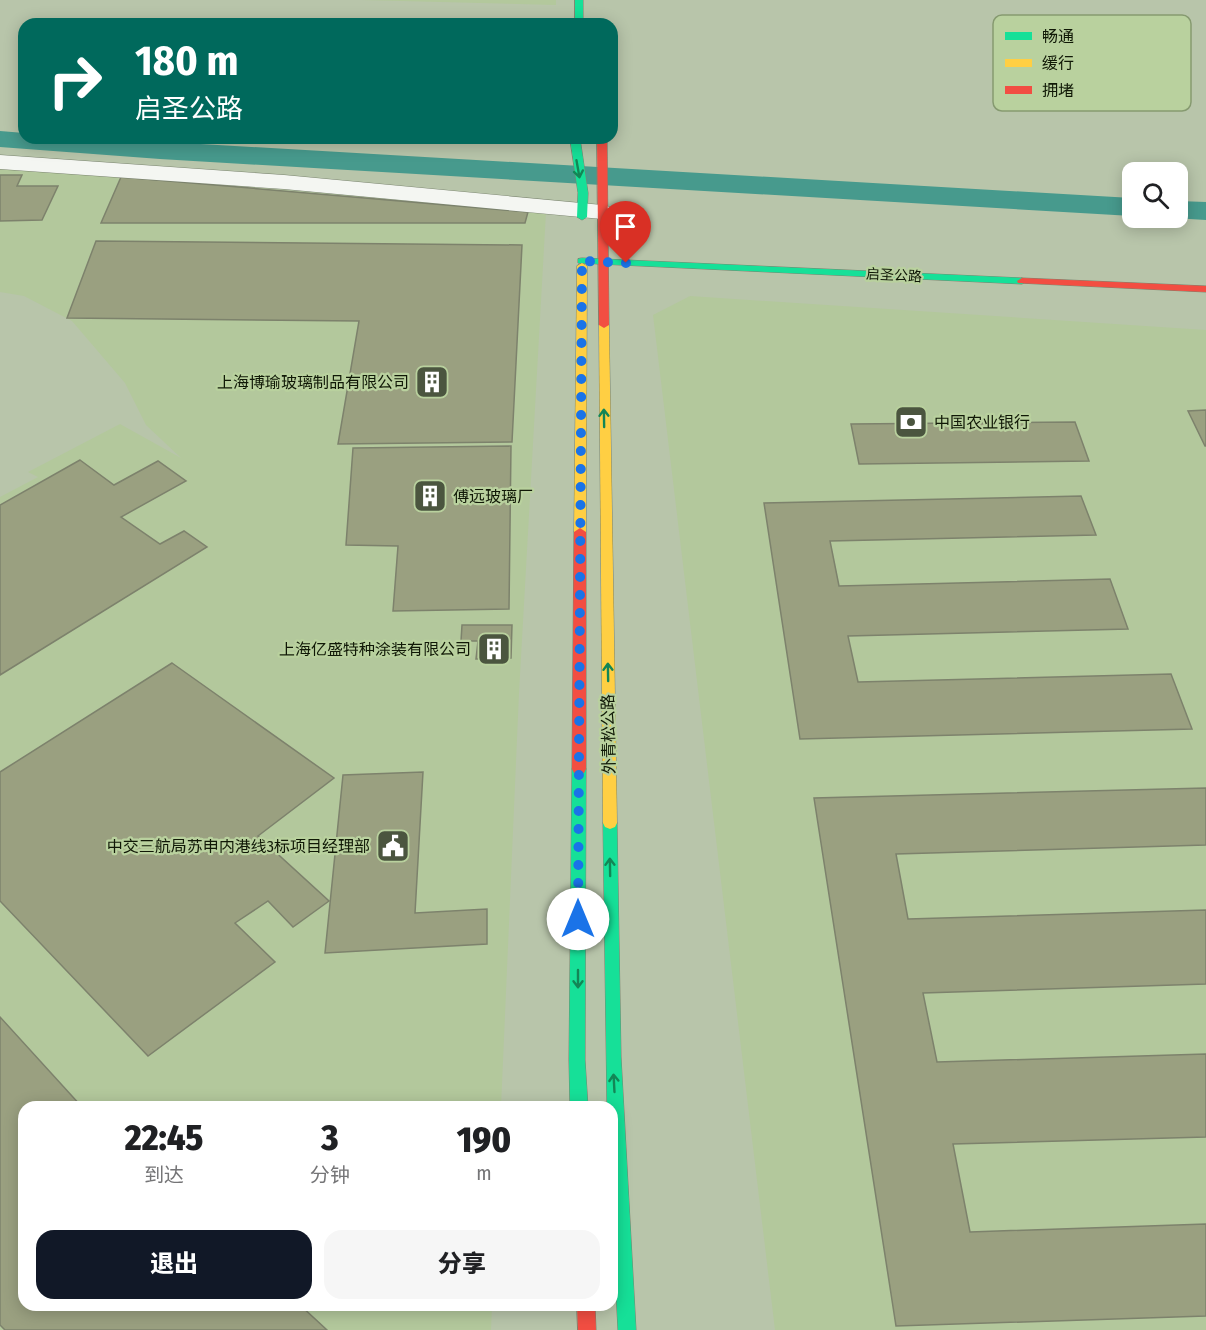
<!DOCTYPE html>
<html lang="zh">
<meta charset="utf-8">
<style>
body{margin:0;font-family:"Fira Sans Condensed","Noto Sans SC",sans-serif;background:#f6f6f6;color:#202124;height:100vh;display:flex;flex-direction:column;font-size:22px;white-space:nowrap}
*{box-sizing:border-box;margin:0}
p{font-size:20px;color:#757577}
.icon{flex:none;width:33px;height:33px;fill:none;stroke:currentColor;stroke-width:2;stroke-linecap:round;stroke-linejoin:round}
.map{position:relative;flex:1;overflow:hidden}
.side{position:absolute;left:18px;top:1101px;width:600px;height:210px;display:flex;flex-direction:column;background:#fff;border-radius:18px;box-shadow:0 3px 15px #0003}
.side>*{flex:none}
.banner{position:absolute;left:18px;top:18px;width:600px;height:126px;border-radius:18px;box-shadow:0 3px 15px #0003;background:#00695c;color:#fff;overflow:hidden}
.tools{position:absolute;left:1122px;top:162px;display:grid;gap:12px}
.tools a{display:grid;place-items:center;width:66px;height:66px;border-radius:12px;background:#fff;box-shadow:0 3px 15px #0003;font-size:30px}
.pin{position:absolute;display:grid;place-items:center;width:51px;height:51px;color:#fff;margin:-62px -26px;border-radius:50% 50% 50% 0;rotate:-45deg;box-shadow:0 0 6px #0007}
.pin .icon{rotate:45deg}
.me{position:absolute;width:66px;margin:-33px;rotate:0deg;stroke-linejoin:round;filter:drop-shadow(0 0 4px #0008)}
.turn{display:flex;align-items:center;gap:21px;height:126px;padding:0 18px;font-size:27px}
.turn .icon{width:78px;height:78px;stroke-width:2.5}
.turn b{display:block;font-size:42px;line-height:51px}
.eta{display:flex;justify-content:space-evenly;align-items:center;height:102px;text-align:center}
.eta b{font-size:36px;font-weight:800;line-height:42px}
.button{display:flex;gap:12px;margin-top:auto;padding:12px 18px}
.button a{flex:1;height:69px;border-radius:18px;background:#111827;color:#fff;font-size:24px;font-weight:800;line-height:69px;text-align:center}
.button a+a{background:#f6f6f6;color:#202124}
.map>svg:first-child{display:block}
.built{fill:#b3c89c}
.lines{fill:none;stroke-linecap:round;stroke-linejoin:round}
.canal{fill:#479a8d;fill-rule:evenodd}
.building{fill:#9aa080;stroke:#7d826c;stroke-width:1.5}
.street-casing{stroke:#7a846f;stroke-width:1}
.fast-casing{stroke:#7a846f;stroke-width:1}
.slow-casing{stroke:#7a846f;stroke-width:1}
.jam-casing{stroke:#7a846f;stroke-width:1}
.street{fill:#f4f6f2;fill-rule:evenodd}
.fast{fill:#16e098;fill-rule:evenodd}
.slow{fill:#ffcf43;fill-rule:evenodd}
.jam{fill:#f24e42;fill-rule:evenodd}
.oneway{stroke:#138656}
.route{stroke:#1a73e8;stroke-width:10;stroke-dasharray:0 18}
.labels{text-anchor:middle;stroke-width:4.5;stroke-linejoin:round;paint-order:stroke}
.far-street-label{font-size:14px;fill:#101806;stroke:#b9d19e}
.poi-label{font-size:16px;fill:#101806;stroke:#b9d19e;text-anchor:end}
.street-label{font-size:16px;fill:#101806;stroke:#b9d19e}
.key{fill:#b9d19e;stroke:#869a70;stroke-width:1.5}
.key-label{font-size:16px;fill:#101806}
</style>
<div class="map">
<svg width="1206" height="1330" viewBox="0 0 1206 1330">
<rect width="100%" height="100%" fill="#b8c5aa"/>
<g class="built">
<path d="M361 0H556V5Z"/>
<path d="M0 166 546 212 519 693 501 1107H24V1305H492L491 1330H0V497L38 477 28 472 120 424 181 458 146 425 125 383 72 321 24 296 0 292Z"/>
<path d="M690 296 1206 330V1330H775L653 315Z"/>
</g>
<g class="lines">
<g class="canal">
<path d="M0 131 24 133V138H98L1132 198V216L160 159 0 147Z"/>
<path d="M1178 201 1206 202V220L1173 218H1178Z"/>
</g>
</g>
<g class="building">
<path d="M0 175H22L17 186H58L42 220 0 221Z"/>
<path d="M121 177 528 212 525 223H101Z"/>
<path d="M96 241 522 245 512 442 338 444 359 321 67 318Z"/>
<path d="M1206 410V446H1205L1188 411Z"/>
<path d="M1075 422 1089 461 859 464 851 424Z"/>
<path d="M511 446 509 609 393 611 398 546 346 545 353 448Z"/>
<path d="M80 460 114 485 158 461 186 481 121 517 160 544 184 531 207 547 0 675V505Z"/>
<path d="M1081 496 1096 535 830 541 839 586 1110 579 1128 629 848 636 858 682 1171 674 1192 729 800 739 764 503Z"/>
<path d="M462 625H512L511 658 476 659 478 641H461Z"/>
<path d="M172 663 334 778 258 836 329 901 293 927 268 901 235 923 275 962 148 1056 0 901V772Z"/>
<path d="M423 772 415 913 487 909V944L325 953 343 775Z"/>
<path d="M1206 788V845L896 854 908 919 1206 910V984L923 993 937 1062 1206 1054V1137L953 1144 970 1232 1206 1224V1316L896 1326 814 798Z"/>
<path d="M0 1017 82 1107H24V1305H300L327 1330H5L0 1325Z"/>
</g>
<g class="lines">
<defs>
<path id="street" d="M0 155 284 175 602 205 610 207 614 212 610 217 602 219 284 189 0 169Z"/>
<g id="fast">
<rect x="575" y="0" width="8" height="24"/>
<path d="M570 138H580L588 193 587 217 582 220 577 217 578 193Z"/>
<path d="M582 258 1022 278 1027 281 1022 284 578 263V259Z"/>
<path d="M579 764 584 765 586 769 585 1060 588 1107H570L569 1060 572 769 574 765Z"/>
<path d="M610 817 615 819 617 823 621 1057 636 1330H618L612 1213V1107H607L603 823 605 819Z"/>
</g>
<g id="slow">
<path d="M582 263 587 266 586 532 580 536 574 532 577 266Z"/>
<path d="M604 322 609 325 617 823 615 827 610 829 605 827 603 823 599 325Z"/>
</g>
<g id="jam">
<path d="M597 138H607L609 325 604 328 599 325Z"/>
<path d="M1022 278 1206 286V292L1018 283 1017 281Z"/>
<path d="M580 528 586 532V769L584 773H574L572 769 574 532Z"/>
<path d="M577 1305H595L596 1330H578Z"/>
</g>
</defs>
<use href="#street" class="street-casing"/>
<use href="#fast" class="fast-casing"/>
<use href="#slow" class="slow-casing"/>
<use href="#jam" class="jam-casing"/>
<use href="#street" class="street"/>
<use href="#fast" class="fast"/>
<use href="#slow" class="slow"/>
<use href="#jam" class="jam"/>
</g>
<defs><path id="oneway-shaft" d="M-6 0H5M1.5-3L5.5 0L1.5 3" fill="none" stroke-width="1.6" stroke-linecap="round" stroke-linejoin="round" transform="scale(1.5)"/></defs>
<g class="oneway">
<use href="#oneway-shaft" transform="translate(578 169) rotate(80)"/>
<use href="#oneway-shaft" transform="translate(604 418) rotate(-91)"/>
<use href="#oneway-shaft" transform="translate(608 672) rotate(-91)"/>
<use href="#oneway-shaft" transform="translate(610 867) rotate(-91)"/>
<use href="#oneway-shaft" transform="translate(578 979) rotate(90)"/>
<use href="#oneway-shaft" transform="translate(614 1083) rotate(-93)"/>
</g>
<g class="lines">
<path class="route" d="M578 919 582 261 626 263"/>
</g>
<defs>
<symbol id="building-square" viewBox="-11 -11 22 22"><rect x="-9" y="-9" width="18" height="18" rx="4" fill="#4b553f" stroke="#b9d19e"/><path d="M-4-6H4V6H1V3H-1V6H-4ZM-2.5-4.3h1.7v1.8h-1.7ZM.8-4.3h1.7v1.8H.8ZM-2.5-1h1.7V.8h-1.7ZM.8-1h1.7V.8H.8Z" fill="#fff"/></symbol>
<symbol id="bank-square" viewBox="-11 -11 22 22"><rect x="-9" y="-9" width="18" height="18" rx="4" fill="#4b553f" stroke="#b9d19e"/><path d="M-6-4H6V4H-6ZM0-2.3a2.3 2.3 0 1 0 0 4.6a2.3 2.3 0 1 0 0-4.6Z" fill="#fff"/></symbol>
<symbol id="civic-square" viewBox="-11 -11 22 22"><rect x="-9" y="-9" width="18" height="18" rx="4" fill="#4b553f" stroke="#b9d19e"/><path d="M-.6-6.5H3V-4.5H.6V-3L4-1V1h2V6H-6V1h2V-1L-.6-3ZM-1.2 2.5V6h2.4V2.5Z" fill="#fff"/></symbol>
</defs>
<g fill-rule="evenodd">
<use href="#building-square" x="413" y="363" width="38" height="38"/>
<use href="#bank-square" x="892" y="403" width="38" height="38"/>
<use href="#building-square" x="411" y="477" width="38" height="38"/>
<use href="#building-square" x="475" y="630" width="38" height="38"/>
<use href="#civic-square" x="374" y="827" width="38" height="38"/>
</g>
<g class="labels">
<g class="far-street-label">
<text transform="translate(894 275) rotate(3)" y="5">启圣公路</text>
</g>
<g class="poi-label">
<text x="409" y="388">上海博瑜玻璃制品有限公司</text>
<text x="934" y="428" text-anchor="start">中国农业银行</text>
<text x="453" y="502" text-anchor="start">傅远玻璃厂</text>
<text x="471" y="655">上海亿盛特种涂装有限公司</text>
<text x="370" y="852">中交三航局苏申内港线3标项目经理部</text>
</g>
<g class="street-label">
<text transform="translate(608 734) rotate(-91)" y="6">外青松公路</text>
</g>
</g>
<rect x="993" y="15" width="198" height="96" rx="9" class="key"/>
<rect x="1005" y="32" width="27" height="8" fill="#16e098"/>
<rect x="1005" y="59" width="27" height="8" fill="#ffcf43"/>
<rect x="1005" y="86" width="27" height="8" fill="#f24e42"/>
<g class="key-label">
<text x="1042" y="42">畅通</text>
<text x="1042" y="69">缓行</text>
<text x="1042" y="96">拥堵</text>
</g>
</svg>
<div class="tools">
<a><svg class="icon" aria-label="search" viewBox="0 0 24 24"><circle cx="10" cy="10" r="6"/><path d="M15 15l6 6"/></svg></a>
</div>
<div class="pin" style="left:626px;top:263px;background:#d93025"><svg class="icon" aria-label="arrive" viewBox="0 0 24 24"><path d="M6 21V4h12l-3 4 3 4H6"/></svg></div>
<svg class="me" style="left:578px;top:919px" viewBox="-20 -20 40 40"><circle r="19" fill="#fff"/><path d="M0-13L10 11 0 6-10 11z" fill="#1a73e8"/></svg>
<div class="banner">
<div class="turn"><svg class="icon" aria-label="right" viewBox="0 0 24 24"><path d="M7 20v-9h11M14 6l5 5-5 5"/></svg><div><b>180 m</b>启圣公路</div></div>
</div>
<section class="side">
<div class="eta">
<div><b>22:45</b><p>到达</p></div>
<div><b>3</b><p>分钟</p></div>
<div><b>190</b><p>m</p></div>
</div>
<div class="button"><a>退出</a><a>分享</a></div>
</section>
</div>
